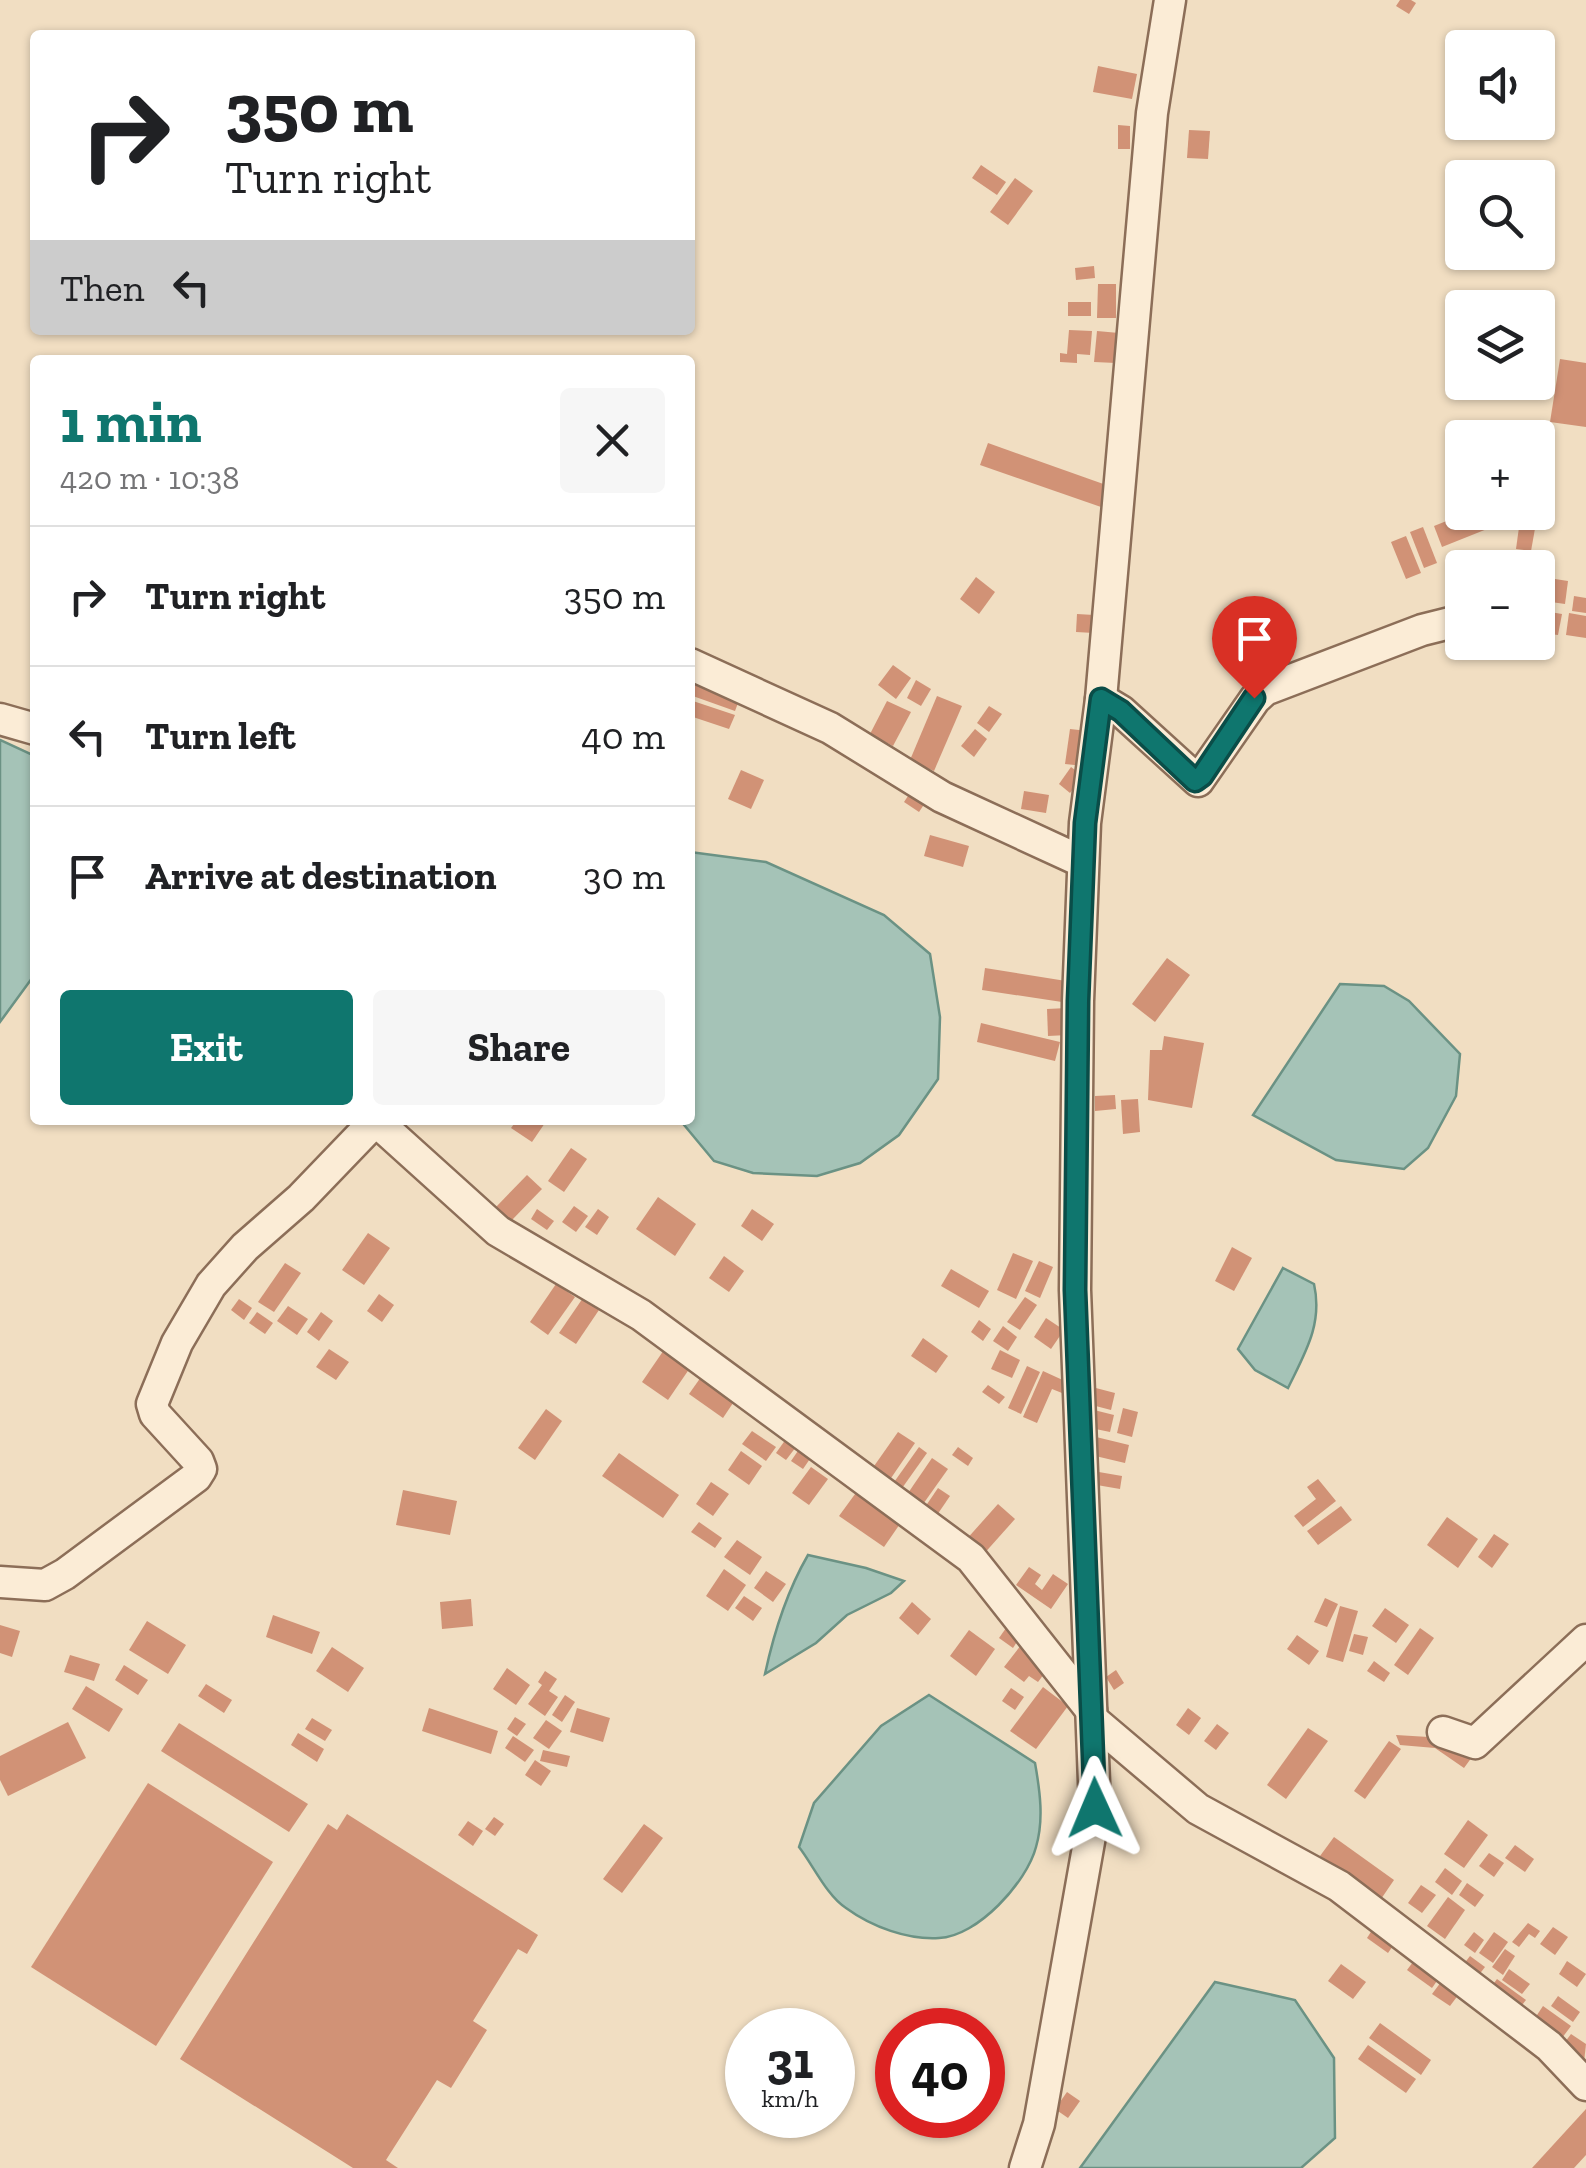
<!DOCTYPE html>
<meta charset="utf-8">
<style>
body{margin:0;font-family:"Zilla Slab",serif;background:#f6f6f6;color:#202124;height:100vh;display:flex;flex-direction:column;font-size:38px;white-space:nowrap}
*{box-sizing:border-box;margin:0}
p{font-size:32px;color:#757577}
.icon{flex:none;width:55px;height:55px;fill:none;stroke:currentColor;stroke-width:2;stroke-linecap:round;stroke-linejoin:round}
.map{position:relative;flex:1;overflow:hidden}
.panel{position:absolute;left:30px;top:355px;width:665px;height:770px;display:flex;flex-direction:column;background:#fff;border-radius:10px;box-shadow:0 2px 8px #0004}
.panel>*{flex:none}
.banner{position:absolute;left:30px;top:30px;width:665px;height:305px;border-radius:10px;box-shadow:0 2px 8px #0004;background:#fff;color:#202124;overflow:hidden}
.fabs{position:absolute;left:1445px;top:30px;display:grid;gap:20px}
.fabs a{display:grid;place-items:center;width:110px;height:110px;border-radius:10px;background:#fff;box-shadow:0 2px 8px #0004;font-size:50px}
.speed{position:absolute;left:725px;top:2008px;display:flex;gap:20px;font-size:50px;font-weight:700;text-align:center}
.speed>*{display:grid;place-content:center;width:130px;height:130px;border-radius:50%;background:#fff;box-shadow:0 2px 8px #0004;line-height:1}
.speed small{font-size:25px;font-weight:400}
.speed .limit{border:15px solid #d22;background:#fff;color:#111}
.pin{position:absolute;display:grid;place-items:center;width:85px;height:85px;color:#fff;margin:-102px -42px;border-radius:50% 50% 50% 0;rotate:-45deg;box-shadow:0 0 10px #0007}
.pin .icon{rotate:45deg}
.me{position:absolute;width:110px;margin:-55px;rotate:359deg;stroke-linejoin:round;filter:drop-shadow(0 0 8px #0008)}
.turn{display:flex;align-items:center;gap:35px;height:210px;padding:0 30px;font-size:45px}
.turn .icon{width:130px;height:130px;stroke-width:2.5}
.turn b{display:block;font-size:70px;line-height:85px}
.then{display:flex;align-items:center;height:95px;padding:0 30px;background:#0003;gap:20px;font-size:38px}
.round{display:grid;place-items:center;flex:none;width:105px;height:105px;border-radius:10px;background:#f6f6f6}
.summary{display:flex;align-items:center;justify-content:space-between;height:170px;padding:0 30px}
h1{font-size:60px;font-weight:800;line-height:75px;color:#0f766e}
.primary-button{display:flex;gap:20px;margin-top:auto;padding:20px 30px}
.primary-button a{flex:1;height:115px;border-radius:10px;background:#0f766e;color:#fff;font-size:40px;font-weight:800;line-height:115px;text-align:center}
.primary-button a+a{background:#f6f6f6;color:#202124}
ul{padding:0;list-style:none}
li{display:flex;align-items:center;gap:30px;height:140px;padding:0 30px;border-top:2px solid #e0e0e0}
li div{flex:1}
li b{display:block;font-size:38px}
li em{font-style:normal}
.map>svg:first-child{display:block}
.water{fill:#a5c3b7;stroke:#6b9284;stroke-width:2.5}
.building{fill:#d19276}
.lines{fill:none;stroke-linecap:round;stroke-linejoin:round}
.minor-casing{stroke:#8c6e58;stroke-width:35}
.minor{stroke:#fbecd6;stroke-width:30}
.route-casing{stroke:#0a4d48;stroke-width:25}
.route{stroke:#0f766e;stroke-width:18}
</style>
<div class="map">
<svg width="1586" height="2168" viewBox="0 0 1586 2168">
<rect width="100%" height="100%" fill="#f1dec2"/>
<g class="water">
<path d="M0 740 35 756V974L0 1022Z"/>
<path d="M690 852 766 862 884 915 930 954 940 1017 938 1079 899 1135 860 1163 817 1176 753 1173 714 1161 680 1120H690Z"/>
<path d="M1340 984 1384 986 1409 1001 1460 1054 1456 1096 1428 1148 1404 1169 1336 1160 1253 1115Z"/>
<path d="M1283 1268 1314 1284C1323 1324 1305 1353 1288 1388L1255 1370 1238 1349Z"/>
<path d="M808 1555 866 1568 904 1581 891 1593 847 1615 816 1643 765 1674C774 1632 786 1593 808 1555Z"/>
<path d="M929 1695 1035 1763C1040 1791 1044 1820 1036 1847 1027 1882 977 1937 939 1938 908 1940 872 1927 846 1908 827 1896 813 1865 799 1847L814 1803 881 1726Z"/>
<path d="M1215 1982 1295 2000 1334 2058 1335 2138 1301 2168H1080Z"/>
</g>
<g class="building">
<path d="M1400 0H1411L1416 3 1409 14 1396 6Z"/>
<path d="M1098 66 1137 74 1132 99 1093 92Z"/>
<path d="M1118 125 1130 126V149H1118Z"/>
<path d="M1189 130 1210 131 1208 159 1187 158Z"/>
<path d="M981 165 1006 182 997 195 972 178Z"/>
<path d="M1015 178 1033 191 1008 225 990 212Z"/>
<path d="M1094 266 1095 278 1076 280 1075 268Z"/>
<path d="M1098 284H1116V318H1097Z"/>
<rect x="1068" y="302" width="23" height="14"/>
<path d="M1069 330 1092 331 1090 355 1077 354V363L1060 362V353L1067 354Z"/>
<path d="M1097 331 1119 333 1116 363 1094 362Z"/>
<path d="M1560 359 1586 363V427L1550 422Z"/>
<path d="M988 443 1109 486 1101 507 980 465Z"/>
<path d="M1469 512H1481L1487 529 1442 547 1434 526Z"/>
<path d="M1520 520 1536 523 1531 551 1516 549Z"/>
<path d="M1423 527 1437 563 1424 568 1410 532Z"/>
<path d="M1406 536 1421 573 1406 579 1391 542Z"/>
<path d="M976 577 995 592 979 614 960 599Z"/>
<path d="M1538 577 1548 579 1544 604 1538 603Z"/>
<path d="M1555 579 1568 581 1565 604 1551 602Z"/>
<path d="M1574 596 1586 598V613L1572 611Z"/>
<path d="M1544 611 1562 614 1558 635 1541 633Z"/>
<path d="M1569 613 1586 616V638L1566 635Z"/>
<path d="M1077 614 1094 615V633L1076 632Z"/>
<path d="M893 665 911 678 896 699 878 685Z"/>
<path d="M692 678 741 695 735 711 690 695Z"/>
<path d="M916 680 931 689 921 706 907 698Z"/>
<path d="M937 696 962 706 934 771 910 760Z"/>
<path d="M690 700 735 715 729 729 690 716Z"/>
<path d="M887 701 911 712 893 746 870 734Z"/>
<path d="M989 706 1002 714 989 732 977 723Z"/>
<path d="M975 729 987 739 974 757 961 746Z"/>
<path d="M1070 729 1088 731 1084 766 1065 764Z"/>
<path d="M1071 767 1083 776 1070 793 1059 784Z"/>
<path d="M741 770 764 780 751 809 728 799Z"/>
<path d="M912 790 927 800 919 812 904 802Z"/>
<path d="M1024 791 1049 795 1046 813 1021 809Z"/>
<path d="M930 835 969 846 963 867 924 856Z"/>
<path d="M1167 958 1190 975 1155 1022 1132 1004Z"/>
<path d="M985 968 1066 981 1062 1002 982 990Z"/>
<path d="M1067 1008 1068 1035 1048 1036 1047 1009Z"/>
<path d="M981 1023 1060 1042 1055 1061 977 1042Z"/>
<path d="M1164 1036 1204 1043 1192 1108 1148 1100 1150 1050H1162Z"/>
<path d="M1115 1095 1116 1109 1095 1111V1096Z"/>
<path d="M1138 1099 1140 1132 1123 1134 1121 1100Z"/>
<path d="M517 1120H547L532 1142 511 1128Z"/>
<path d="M571 1148 587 1159 564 1192 548 1181Z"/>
<path d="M527 1175 542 1189 511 1221 496 1207Z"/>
<path d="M658 1197 696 1224 675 1256 636 1229Z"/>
<path d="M574 1206 588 1216 576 1232 562 1222Z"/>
<path d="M537 1209 554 1221 547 1230 531 1219Z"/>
<path d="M598 1209 609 1217 597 1235 585 1227Z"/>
<path d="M752 1209 774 1224 762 1241 741 1226Z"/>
<path d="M368 1233 390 1248 364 1285 342 1270Z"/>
<path d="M1232 1247 1252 1258 1234 1291 1215 1281Z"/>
<path d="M1013 1253 1033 1261 1016 1299 997 1290Z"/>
<path d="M724 1256 744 1271 729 1292 709 1278Z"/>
<path d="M1039 1261 1053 1267 1040 1298 1025 1291Z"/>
<path d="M285 1263 301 1273 274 1312 258 1302Z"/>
<path d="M951 1269 989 1291 979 1308 941 1286Z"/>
<path d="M556 1284 575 1297 548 1335 530 1322Z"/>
<path d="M379 1294 394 1305 382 1322 367 1311Z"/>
<path d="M585 1295 601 1307 576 1344 559 1333Z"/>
<path d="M1025 1297 1037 1305 1020 1330 1007 1322Z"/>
<path d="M239 1299 252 1308 244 1320 231 1310Z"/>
<path d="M288 1306 308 1319 297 1335 277 1321Z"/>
<path d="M257 1312 273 1323 265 1334 249 1323Z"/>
<path d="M321 1312 333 1321 319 1341 307 1332Z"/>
<path d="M1046 1318 1064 1330 1051 1349 1034 1337Z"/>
<path d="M979 1320 991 1329 983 1341 971 1332Z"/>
<path d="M1003 1326 1017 1337 1008 1351 993 1341Z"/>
<path d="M923 1338 948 1356 936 1373 911 1356Z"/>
<path d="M668 1344 694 1362 668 1400 642 1382Z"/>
<path d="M329 1349 349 1362 336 1380 316 1367Z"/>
<path d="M1000 1350 1020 1360 1012 1378 991 1369Z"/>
<path d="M1027 1366 1040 1372 1021 1414 1008 1408Z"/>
<path d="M1043 1371 1067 1382 1062 1393 1052 1389 1037 1423 1023 1417Z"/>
<path d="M701 1377 735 1400 723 1418 689 1394Z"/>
<path d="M988 1385 1005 1397 999 1404 982 1392Z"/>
<path d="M1092 1387 1115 1393 1111 1410 1088 1404Z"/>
<path d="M1123 1408 1138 1412 1132 1437 1117 1433Z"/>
<path d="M546 1409 562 1421 535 1460 518 1448Z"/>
<path d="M1090 1409 1114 1415 1110 1432 1086 1427Z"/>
<path d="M752 1431 776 1447 766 1461 742 1444Z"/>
<path d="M898 1432 915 1443 889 1481 872 1469Z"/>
<path d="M1092 1436 1129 1445 1125 1463 1087 1454Z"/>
<path d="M786 1439 796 1447 786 1460 776 1453Z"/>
<path d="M802 1445 814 1453 803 1469 791 1461Z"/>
<path d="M919 1447 927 1453 900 1491 892 1485Z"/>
<path d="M958 1447 973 1458 968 1466 952 1455Z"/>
<path d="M741 1451 762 1466 749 1485 728 1470Z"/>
<path d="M619 1453 679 1495 663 1518 602 1476Z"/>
<path d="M932 1458 948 1469 921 1507 906 1496Z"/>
<path d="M811 1467 828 1479 809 1505 792 1493Z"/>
<path d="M1093 1471 1122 1476 1120 1489 1091 1484Z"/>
<path d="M1318 1479 1336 1501 1303 1527 1294 1516 1316 1499 1307 1487Z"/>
<path d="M711 1482 729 1494 713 1516 696 1504Z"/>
<path d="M938 1488 950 1496 935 1518 923 1510Z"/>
<path d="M403 1490 457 1501 450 1535 396 1525Z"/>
<path d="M858 1490 902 1521 884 1547 839 1516Z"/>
<path d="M998 1504 1015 1519 982 1556 965 1541Z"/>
<path d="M1341 1506 1352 1520 1318 1545 1307 1531Z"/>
<path d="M1447 1517 1478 1539 1458 1568 1427 1545Z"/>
<path d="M699 1522 722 1538 715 1548 691 1532Z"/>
<path d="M1494 1534 1509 1544 1492 1568 1478 1557Z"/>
<path d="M737 1540 762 1557 750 1575 724 1557Z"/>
<path d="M1029 1567 1041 1575 1035 1584 1042 1590 1053 1574 1068 1584 1051 1609 1016 1585Z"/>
<path d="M724 1569 746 1585 728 1611 706 1596Z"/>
<path d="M766 1571 786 1584 773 1602 754 1588Z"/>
<path d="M744 1596 762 1608 753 1621 735 1608Z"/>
<path d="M1325 1598 1338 1604 1327 1627 1314 1622Z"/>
<path d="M471 1599 473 1626 442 1629 440 1602Z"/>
<path d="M912 1602 931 1619 918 1635 899 1618Z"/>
<path d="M1340 1606 1358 1611 1343 1662 1326 1657Z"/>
<path d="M1385 1608 1409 1625 1396 1643 1372 1626Z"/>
<path d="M273 1615 320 1632 312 1654 266 1637Z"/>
<path d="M147 1621 186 1645 168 1674 129 1650Z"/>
<path d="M1011 1621 1024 1631 1013 1648 999 1638Z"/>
<path d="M0 1625 20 1631 12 1657 0 1653Z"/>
<path d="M1420 1628 1434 1638 1408 1675 1394 1665Z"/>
<path d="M969 1630 995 1649 976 1676 950 1656Z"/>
<path d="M1354 1634 1368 1637 1363 1655 1349 1651Z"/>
<path d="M1297 1635 1319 1651 1309 1665 1287 1649Z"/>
<path d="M1021 1645 1047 1670 1038 1682 1029 1676 1024 1682 1004 1667Z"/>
<path d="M332 1647 364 1668 348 1692 316 1671Z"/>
<path d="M70 1655 100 1664 94 1681 64 1672Z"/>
<path d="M1374 1661 1390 1673 1384 1682 1367 1671Z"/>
<path d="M124 1665 148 1680 138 1695 115 1680Z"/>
<path d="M507 1668 530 1685 516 1705 493 1689Z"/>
<path d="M1116 1670 1124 1683 1114 1690 1106 1677Z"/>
<path d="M545 1671 557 1679 549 1691 558 1697 545 1716 528 1704 542 1685 538 1682Z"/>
<path d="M206 1684 232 1700 224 1713 198 1696Z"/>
<path d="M86 1686 123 1709 109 1732 72 1709Z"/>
<path d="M1043 1687 1068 1706 1036 1749 1010 1731Z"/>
<path d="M1011 1688 1024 1697 1015 1710 1002 1701Z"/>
<path d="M565 1695 575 1702 562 1722 552 1715Z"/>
<path d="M429 1708 498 1731 491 1754 422 1731Z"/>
<path d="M577 1708 610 1718 603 1742 570 1732Z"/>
<path d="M1188 1708 1201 1718 1189 1735 1176 1725Z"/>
<path d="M515 1717 526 1724 517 1736 507 1729Z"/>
<path d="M312 1718 332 1730 325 1741 305 1729Z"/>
<path d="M546 1720 562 1731 549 1749 533 1738Z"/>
<path d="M68 1722 86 1758 8 1796 0 1780V1756Z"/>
<path d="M179 1723 308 1804 289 1832 161 1751Z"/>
<path d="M1217 1724 1229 1733 1216 1750 1204 1741Z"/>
<path d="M1308 1728 1328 1741 1286 1799 1267 1785Z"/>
<path d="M298 1733 324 1749 317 1762 291 1745Z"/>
<path d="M1396 1735 1445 1738 1472 1757 1464 1768 1435 1748 1400 1745Z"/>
<path d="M513 1736 534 1750 525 1762 505 1748Z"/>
<path d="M1389 1741 1401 1749 1365 1799 1354 1791Z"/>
<path d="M543 1750 570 1756 567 1767 540 1761Z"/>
<path d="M535 1760 551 1771 541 1786 525 1775Z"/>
<path d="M148 1783 273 1862 156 2046 31 1967Z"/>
<path d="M347 1814 538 1935 527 1954 518 1949 473 2021 487 2030 451 2088 437 2080 386 2160 398 2168H353L180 2059 328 1824 337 1830Z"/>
<path d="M494 1817 504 1824 495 1836 485 1829Z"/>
<path d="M1468 1820 1488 1835 1464 1868 1444 1854Z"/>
<path d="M468 1821 483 1831 473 1846 458 1835Z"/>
<path d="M644 1824 663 1838 622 1893 603 1879Z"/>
<path d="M1334 1837 1394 1880 1381 1899 1320 1856Z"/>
<path d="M1515 1845 1534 1859 1525 1872 1505 1858Z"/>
<path d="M1489 1853 1504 1863 1494 1877 1479 1866Z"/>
<path d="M1445 1868 1462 1881 1452 1895 1435 1882Z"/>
<path d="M1467 1883 1484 1895 1475 1907 1459 1895Z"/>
<path d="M1421 1885 1436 1895 1422 1913 1408 1903Z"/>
<path d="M1448 1897 1465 1910 1445 1939 1427 1926Z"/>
<path d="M1528 1923 1540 1931 1535 1938 1529 1934 1519 1947 1512 1942Z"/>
<path d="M1376 1924 1397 1940 1388 1953 1367 1938Z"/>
<path d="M1553 1927 1568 1937 1555 1955 1540 1944Z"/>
<path d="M1474 1932 1484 1940 1475 1953 1464 1945Z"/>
<path d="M1494 1932 1508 1942 1493 1963 1479 1953Z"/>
<path d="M1505 1949 1515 1956 1503 1975 1492 1967Z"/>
<path d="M1419 1954 1444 1971 1432 1988 1407 1970Z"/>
<path d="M1470 1956 1485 1967 1471 1985 1456 1974Z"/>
<path d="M1567 1961 1586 1974 1577 1987 1559 1974Z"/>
<path d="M1341 1964 1366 1982 1353 1999 1328 1981Z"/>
<path d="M1509 1969 1530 1984 1522 1994 1502 1980Z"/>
<path d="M1444 1978 1462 1990 1450 2006 1432 1994Z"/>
<path d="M1497 1979 1526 2000 1518 2010 1489 1990Z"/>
<path d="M1558 1996 1580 2012 1573 2022 1551 2006Z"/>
<path d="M1543 2006 1571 2026 1562 2038 1535 2018Z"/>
<path d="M1380 2023 1431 2060 1421 2075 1369 2038Z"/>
<path d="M1571 2034 1586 2044 1584 2062 1562 2046Z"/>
<path d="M1368 2045 1416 2079 1406 2093 1358 2059Z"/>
<path d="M1067 2092 1080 2101 1068 2118 1055 2109Z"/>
<path d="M1586 2109V2155L1574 2168H1532Z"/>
</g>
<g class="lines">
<defs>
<g id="minor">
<path d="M690 664 830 728 942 797 1083 862"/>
<path d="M1101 699 1121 711 1198 781 1255 699 1265 690 1422 630 1462 620"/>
<path d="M0 719 35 729"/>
<path d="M375 1120 498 1231 641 1315 971 1558 1091 1710"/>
<path d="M0 1582 45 1585 65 1574 196 1477 201 1469 198 1461 155 1414 152 1404 177 1343 211 1285 245 1247 301 1198 376 1120"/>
<path d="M1093 1720 1198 1809 1339 1886 1549 2046 1586 2085"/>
<path d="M1443 1732 1475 1743 1586 1640"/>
<path d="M1025 2168 1039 2124 1095 1808 1075 1290 1078 1001 1085 823 1101 699 1152 113 1170 0"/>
</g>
</defs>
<use href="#minor" class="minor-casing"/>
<use href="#minor" class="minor"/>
</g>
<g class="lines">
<defs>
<path id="route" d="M1095 1808 1075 1290 1078 1001 1085 823 1101 699 1121 711 1195 781 1202 776 1254 698"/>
</defs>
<use href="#route" class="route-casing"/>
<use href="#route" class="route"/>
</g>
</svg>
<div class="fabs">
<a><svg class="icon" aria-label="sound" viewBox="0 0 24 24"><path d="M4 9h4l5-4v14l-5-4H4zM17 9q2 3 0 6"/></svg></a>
<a><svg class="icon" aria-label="search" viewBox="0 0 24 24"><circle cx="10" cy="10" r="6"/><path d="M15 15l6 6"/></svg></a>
<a><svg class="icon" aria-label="layers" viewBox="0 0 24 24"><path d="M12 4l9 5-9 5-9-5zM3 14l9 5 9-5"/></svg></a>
<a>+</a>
<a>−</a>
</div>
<div class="speed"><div>31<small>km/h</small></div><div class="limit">40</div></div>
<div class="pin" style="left:1254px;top:698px;background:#d93025"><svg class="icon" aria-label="arrive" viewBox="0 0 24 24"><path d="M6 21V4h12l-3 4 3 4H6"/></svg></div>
<svg class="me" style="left:1095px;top:1808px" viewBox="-20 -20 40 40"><path d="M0-17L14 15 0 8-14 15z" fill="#0f766e" stroke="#fff" stroke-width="4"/></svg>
<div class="banner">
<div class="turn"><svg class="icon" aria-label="right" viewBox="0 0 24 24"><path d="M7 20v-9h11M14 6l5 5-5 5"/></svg><div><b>350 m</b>Turn right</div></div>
<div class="then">Then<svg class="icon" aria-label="left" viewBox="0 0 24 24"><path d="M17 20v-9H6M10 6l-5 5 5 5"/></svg></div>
</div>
<section class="panel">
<div class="summary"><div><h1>1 min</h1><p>420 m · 10:38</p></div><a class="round"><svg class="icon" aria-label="close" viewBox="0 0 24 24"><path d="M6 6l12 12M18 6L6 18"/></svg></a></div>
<ul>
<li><svg class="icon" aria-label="right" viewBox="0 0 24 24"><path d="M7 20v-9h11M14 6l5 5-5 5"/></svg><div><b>Turn right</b></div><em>350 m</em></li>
<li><svg class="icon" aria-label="left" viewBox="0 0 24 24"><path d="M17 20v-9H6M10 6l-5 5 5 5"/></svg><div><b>Turn left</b></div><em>40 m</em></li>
<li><svg class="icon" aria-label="arrive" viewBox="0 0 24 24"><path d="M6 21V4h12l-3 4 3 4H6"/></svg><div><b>Arrive at destination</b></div><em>30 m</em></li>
</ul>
<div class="primary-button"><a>Exit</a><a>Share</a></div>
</section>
</div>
